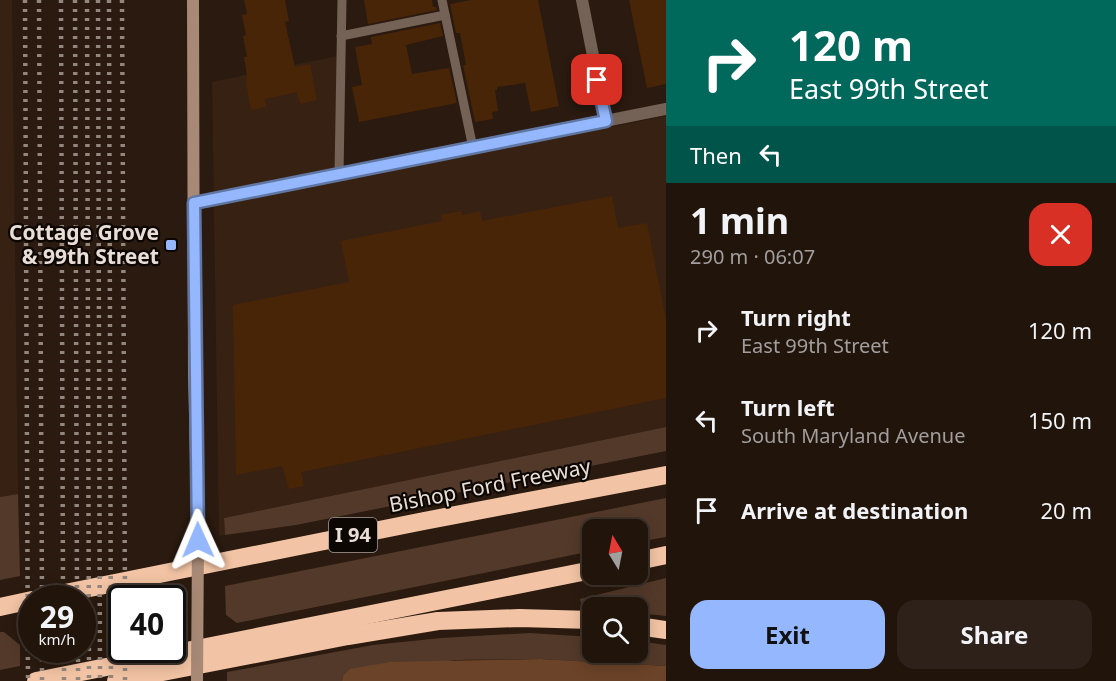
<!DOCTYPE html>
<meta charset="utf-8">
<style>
body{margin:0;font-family:"Noto Sans",sans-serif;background:#2d2119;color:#f1f3f6;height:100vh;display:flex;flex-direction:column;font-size:22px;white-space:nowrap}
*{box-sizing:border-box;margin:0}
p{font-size:20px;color:#a29e9d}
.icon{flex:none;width:33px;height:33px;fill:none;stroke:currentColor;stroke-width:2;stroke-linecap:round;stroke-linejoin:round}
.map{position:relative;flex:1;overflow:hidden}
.drawer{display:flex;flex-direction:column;background:#20140b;width:450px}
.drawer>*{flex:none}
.hud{background:#00695c;color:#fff;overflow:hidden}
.needle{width:39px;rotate:350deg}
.fabs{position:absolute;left:582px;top:519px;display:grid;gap:12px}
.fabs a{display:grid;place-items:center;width:66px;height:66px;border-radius:12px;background:#20140b;box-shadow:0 3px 15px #0003,0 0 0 2px #3d332c;font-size:30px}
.speed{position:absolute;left:18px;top:585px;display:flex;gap:12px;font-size:30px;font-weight:700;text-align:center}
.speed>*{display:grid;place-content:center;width:78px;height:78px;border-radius:50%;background:#20140b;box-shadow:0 3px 15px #0003,0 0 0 2px #3d332c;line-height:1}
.speed small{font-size:15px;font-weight:400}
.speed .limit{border:3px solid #111;border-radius:9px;background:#fff;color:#111}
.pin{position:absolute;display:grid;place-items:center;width:51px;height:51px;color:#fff;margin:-26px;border-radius:12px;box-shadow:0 3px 9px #0006}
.me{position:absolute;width:66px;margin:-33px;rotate:359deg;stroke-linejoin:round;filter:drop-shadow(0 0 4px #0008)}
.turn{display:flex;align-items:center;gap:21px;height:126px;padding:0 24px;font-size:27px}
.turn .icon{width:78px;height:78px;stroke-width:2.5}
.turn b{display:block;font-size:42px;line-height:51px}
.then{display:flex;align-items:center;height:57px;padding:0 24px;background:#0003;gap:12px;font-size:22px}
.round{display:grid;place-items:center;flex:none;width:63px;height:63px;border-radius:18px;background:#2d2119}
.summary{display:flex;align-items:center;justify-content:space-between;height:102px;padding:0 24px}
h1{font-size:36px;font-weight:700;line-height:45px}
.primary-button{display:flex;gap:12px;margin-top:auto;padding:12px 24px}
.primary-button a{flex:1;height:69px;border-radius:18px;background:#94b7fd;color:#111;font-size:24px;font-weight:700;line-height:69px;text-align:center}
.primary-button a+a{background:#2d2119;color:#f1f3f6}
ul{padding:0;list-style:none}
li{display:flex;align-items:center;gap:18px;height:90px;padding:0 24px}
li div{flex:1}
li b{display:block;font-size:22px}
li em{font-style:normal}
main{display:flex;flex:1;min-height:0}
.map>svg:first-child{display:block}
.built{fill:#372112}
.green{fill:#533929}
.forest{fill:#6b4328}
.building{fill:#492508}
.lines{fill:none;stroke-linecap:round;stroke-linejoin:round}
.lane{stroke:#756256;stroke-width:9}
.street{stroke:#756256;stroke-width:12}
.secondary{stroke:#a78976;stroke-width:12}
.highway{stroke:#f2c3a4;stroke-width:18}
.rail{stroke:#93867d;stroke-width:4.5;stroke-dasharray:3 6;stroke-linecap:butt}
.secondary-bridge{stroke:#a78976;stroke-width:12}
.route-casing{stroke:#6077a4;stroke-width:15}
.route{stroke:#94b7fd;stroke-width:10}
.poi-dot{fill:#94b7fd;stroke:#0d0704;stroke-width:2}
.labels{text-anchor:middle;stroke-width:4.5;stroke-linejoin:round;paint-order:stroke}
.shield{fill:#0d0704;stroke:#a79e98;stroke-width:1.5}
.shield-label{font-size:20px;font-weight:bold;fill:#e9ded7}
.poi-label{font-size:21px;font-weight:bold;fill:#e9ded7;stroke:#0d0704;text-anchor:end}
.street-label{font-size:21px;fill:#e9ded7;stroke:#0d0704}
</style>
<main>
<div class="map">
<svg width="666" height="681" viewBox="0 0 666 681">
<rect width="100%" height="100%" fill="#2a1a0f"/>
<g class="built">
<path d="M0 0H12L18 494 0 497Z"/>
<path d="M337 56 335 182 666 116V427L224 518 225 535 219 536 212 82Z"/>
</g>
<g class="green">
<path d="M666 427V451L296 525 225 535 224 518Z"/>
<path d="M18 494 20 576 0 580V497Z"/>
<path d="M666 498V537L638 542V530H592V551L237 623 226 615 225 586Z"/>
<path d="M666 578V616L638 613V608L582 607 580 599Z"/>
<path d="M0 632H4L20 645V666L0 670Z"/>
<path d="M530 633 592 637V652H638V641L666 645V666L540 659 455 660 343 676 342 681H227V672L373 645 441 638Z"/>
</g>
<path class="forest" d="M540 659 666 666V681H342L343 676 350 669 390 662Z"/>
<g class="building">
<path d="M244 0H285L289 21 285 22 295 67 310 64 317 100 300 104 297 92 265 99 266 107 251 110 246 83 247 76 244 57H247L243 36 246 35 242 15 247 14Z"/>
<path d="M364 0H432L433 7H436L437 10 368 24Z"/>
<path d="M471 0H538L559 106 531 112 525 83 497 87V90H495L498 111 492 112 493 119 475 122 463 65H466L460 33H456L450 4Z"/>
<path d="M629 0H666V84L647 88Z"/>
<path d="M440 23 443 36 406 45 412 74 449 68 457 103 359 122 352 87 362 85 355 47 372 44 371 37Z"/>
<path d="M612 196 618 228 647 223 666 320V398L301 472 304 486 289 489 282 466 236 475 233 305 349 282 341 241 442 221 441 215 461 211 462 215 480 211 482 221Z"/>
</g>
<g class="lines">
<g class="lane">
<path d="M442 0 473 148"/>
<path d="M341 36 445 15"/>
<path d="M339 174 342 0"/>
</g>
<g class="street">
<path d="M582 0 606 121"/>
<path d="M194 203 666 109"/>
</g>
<path class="secondary" d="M193 0 194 373 198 540"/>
<g class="highway">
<path d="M638 561 666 555"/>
<path d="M40 598 424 521 666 475"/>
<path d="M0 607 32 600"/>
<path d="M638 626 666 630"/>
<path d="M36 681 592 570"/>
<path d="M116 681 348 636 438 621 519 618 592 620"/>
</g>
<g class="rail">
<path d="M25 0 28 681"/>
<path d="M39 0 42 598"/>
<path d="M61 0 63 598"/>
<path d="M75 0 77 598"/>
<path d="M87 0 89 681"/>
<path d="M98 0 100 681"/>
<path d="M109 0 111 681"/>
<path d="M122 0 125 598"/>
<path d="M42 650V681"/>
<path d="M64 650V681"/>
<path d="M78 650V681"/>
<path d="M125 650V681"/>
</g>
<path class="secondary-bridge" d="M197 681 198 540"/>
</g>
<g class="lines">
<defs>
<path id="route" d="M198 540 194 203 606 121 597 80"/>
</defs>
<use href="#route" class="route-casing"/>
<use href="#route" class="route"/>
</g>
<rect class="poi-dot" x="165" y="239" width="12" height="12" rx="3"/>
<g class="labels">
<rect class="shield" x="329" y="518" width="48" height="34" rx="4.5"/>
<g class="shield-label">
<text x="353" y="542">I 94</text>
</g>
<g class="poi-label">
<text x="159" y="240">Cottage Grove<tspan x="159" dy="24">&amp; 99th Street</tspan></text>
</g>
<g class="street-label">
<text transform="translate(490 486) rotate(-11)" y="7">Bishop Ford Freeway</text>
</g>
</g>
</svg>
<div class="fabs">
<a><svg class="needle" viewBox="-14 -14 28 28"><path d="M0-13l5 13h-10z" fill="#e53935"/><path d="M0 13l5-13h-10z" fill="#a29e9d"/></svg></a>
<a><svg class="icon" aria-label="search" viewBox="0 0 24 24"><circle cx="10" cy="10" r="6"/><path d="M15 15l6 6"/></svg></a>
</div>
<div class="speed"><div>29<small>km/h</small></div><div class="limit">40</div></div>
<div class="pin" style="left:597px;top:80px;background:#d93025"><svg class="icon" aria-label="arrive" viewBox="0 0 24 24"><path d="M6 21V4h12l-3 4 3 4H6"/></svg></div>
<svg class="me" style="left:198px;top:540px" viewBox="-20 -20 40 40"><path d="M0-17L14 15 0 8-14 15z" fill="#94b7fd" stroke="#fff" stroke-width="4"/></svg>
</div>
<section class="drawer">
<div class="hud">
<div class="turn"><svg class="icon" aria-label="right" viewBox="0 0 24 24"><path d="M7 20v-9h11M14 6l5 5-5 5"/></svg><div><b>120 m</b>East 99th Street</div></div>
<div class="then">Then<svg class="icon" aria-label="left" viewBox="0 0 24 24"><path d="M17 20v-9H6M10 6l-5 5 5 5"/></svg></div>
</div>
<div class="summary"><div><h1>1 min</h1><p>290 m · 06:07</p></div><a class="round" style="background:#d93025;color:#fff"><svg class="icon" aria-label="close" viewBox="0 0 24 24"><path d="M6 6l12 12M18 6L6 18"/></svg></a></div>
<ul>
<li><svg class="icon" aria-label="right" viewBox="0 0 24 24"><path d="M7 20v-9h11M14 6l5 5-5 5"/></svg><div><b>Turn right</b><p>East 99th Street</p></div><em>120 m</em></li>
<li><svg class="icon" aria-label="left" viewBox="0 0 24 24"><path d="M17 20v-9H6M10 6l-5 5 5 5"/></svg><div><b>Turn left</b><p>South Maryland Avenue</p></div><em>150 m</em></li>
<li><svg class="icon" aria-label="arrive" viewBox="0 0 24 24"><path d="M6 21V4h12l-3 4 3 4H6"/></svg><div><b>Arrive at destination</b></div><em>20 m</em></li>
</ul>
<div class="primary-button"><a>Exit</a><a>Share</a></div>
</section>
</main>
